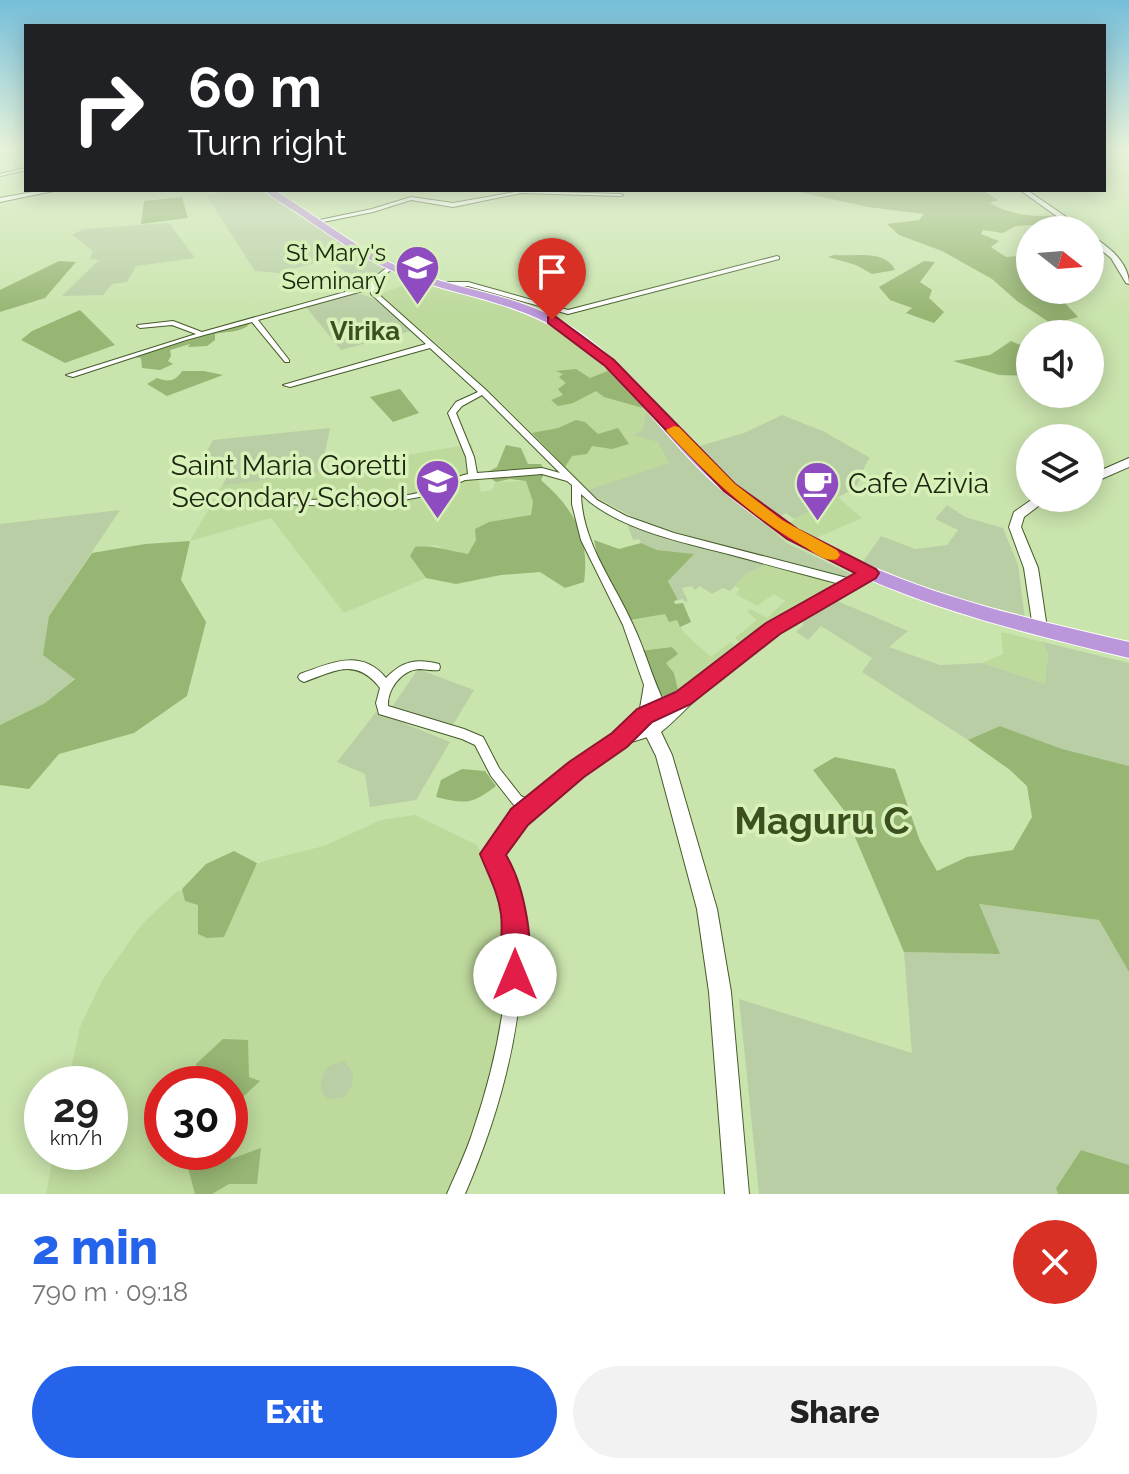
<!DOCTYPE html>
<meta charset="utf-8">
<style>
body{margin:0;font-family:Raleway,sans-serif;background:#f2f2f2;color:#222;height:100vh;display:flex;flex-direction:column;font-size:30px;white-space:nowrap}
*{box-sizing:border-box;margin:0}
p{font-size:26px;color:#767676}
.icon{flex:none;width:44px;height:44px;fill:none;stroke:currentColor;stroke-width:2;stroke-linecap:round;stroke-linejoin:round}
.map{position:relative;height:1194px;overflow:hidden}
.panel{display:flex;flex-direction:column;background:#fff;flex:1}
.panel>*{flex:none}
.hud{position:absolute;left:24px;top:24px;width:1082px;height:168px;border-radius:0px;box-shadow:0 4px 20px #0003;background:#202124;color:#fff;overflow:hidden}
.needle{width:52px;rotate:107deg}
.controls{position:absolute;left:1016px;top:216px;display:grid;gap:16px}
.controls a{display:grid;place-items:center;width:88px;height:88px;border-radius:50%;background:#fff;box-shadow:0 4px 20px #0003;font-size:40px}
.speed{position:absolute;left:24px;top:1066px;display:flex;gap:16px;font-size:40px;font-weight:700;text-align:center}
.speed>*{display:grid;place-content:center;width:104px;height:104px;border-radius:50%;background:#fff;box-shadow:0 4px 20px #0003;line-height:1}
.speed small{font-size:20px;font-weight:400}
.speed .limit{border:12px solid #d22;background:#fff;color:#111}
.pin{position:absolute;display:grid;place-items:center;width:68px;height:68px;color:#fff;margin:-82px -34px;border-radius:50% 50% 50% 0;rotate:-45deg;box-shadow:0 0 8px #0007}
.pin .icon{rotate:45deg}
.me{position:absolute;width:88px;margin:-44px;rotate:0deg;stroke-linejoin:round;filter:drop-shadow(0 0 6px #0008)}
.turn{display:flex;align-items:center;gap:28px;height:168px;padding:0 32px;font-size:36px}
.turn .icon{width:104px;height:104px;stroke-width:2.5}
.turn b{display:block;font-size:56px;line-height:68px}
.round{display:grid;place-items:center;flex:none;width:84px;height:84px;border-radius:42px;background:#f2f2f2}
.overview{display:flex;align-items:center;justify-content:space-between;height:136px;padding:0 32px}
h1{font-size:48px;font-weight:800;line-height:60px;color:#2563eb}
.cta{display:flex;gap:16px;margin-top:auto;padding:16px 32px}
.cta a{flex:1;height:92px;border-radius:48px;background:#2563eb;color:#fff;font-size:32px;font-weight:800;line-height:92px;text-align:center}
.cta a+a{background:#f2f2f2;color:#222}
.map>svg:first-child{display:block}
.built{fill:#bdd99c;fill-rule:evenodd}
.green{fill:#bacea5}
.forest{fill:#97b573}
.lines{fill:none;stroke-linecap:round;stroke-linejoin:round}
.minor-casing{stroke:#455b29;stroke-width:2}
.tertiary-casing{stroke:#455b29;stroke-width:2}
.trunk-casing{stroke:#fff;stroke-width:2}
.minor{fill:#fff;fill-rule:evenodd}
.tertiary{fill:#fff;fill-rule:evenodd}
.trunk{fill:#bb96da;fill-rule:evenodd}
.route{fill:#e11d48;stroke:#92132f;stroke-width:2}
.slow{fill:#f59e0b}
.labels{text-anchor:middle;stroke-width:7;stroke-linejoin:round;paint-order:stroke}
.far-poi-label{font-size:24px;fill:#1c2510;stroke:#d7f1b9;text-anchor:end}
.far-quarter-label{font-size:26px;font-weight:bold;fill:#3c501f;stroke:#d7f1b9}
.poi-label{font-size:28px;fill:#1c2510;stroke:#d7f1b9;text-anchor:end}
.near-quarter-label{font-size:38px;font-weight:bold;fill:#3c501f;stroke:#d7f1b9}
</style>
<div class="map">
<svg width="1129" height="1194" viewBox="0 0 1129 1194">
<rect width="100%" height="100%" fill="#cae4ad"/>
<g class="built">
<path d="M413 282 461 292 534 314 573 340 608 371 691 456 588 490 448 353 379 294Z"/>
<path d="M472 444 481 492 492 490 496 482 526 481 533 502 531 515 476 540 469 554 449 551 435 545 410 556 426 578 344 613 271 518 190 541 222 486Z"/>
<path d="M836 496 862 518 816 538H811L788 523Z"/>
<path d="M765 565 829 581 831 587 771 622 741 644 735 638 757 620 747 612 750 609 767 618 785 601 774 594 757 606 736 594 740 589 735 586 746 574Z"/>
<path d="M665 614 677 620 684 633 711 657 731 642 736 647 678 690 673 677 676 675 666 663 677 654 672 647 640 651 630 620Z"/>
<path d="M1001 632 1043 642 1048 654 1045 684 982 663 1003 654Z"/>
<path d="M415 815 477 845 505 899 508 974 494 1055 464 1162 448 1194H46L54 1152H110V1084H68L80 1027 103 979 142 924 176 892 268 860 324 846 381 820ZM162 1084H230V1152H162Z"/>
</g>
<g class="green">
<path d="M240 190H264L385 267 371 280H354L330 259 279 273 255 271 206 195Z"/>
<path d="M169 223 195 258 136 266 127 282 112 284 103 295 62 296 99 260 90 259 93 251 72 235 83 229Z"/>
<path d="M354 294C377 293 395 316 411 331L341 350 306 307Z"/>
<path d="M646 412 711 477 787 543 851 574 846 577 831 574 646 524 590 494 588 490 669 463 658 442 634 435 643 430Z"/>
<path d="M782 415 823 431 870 458C861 468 863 479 854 489L794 519 786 513 779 517 725 477 696 447 744 433Z"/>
<path d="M330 428 321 472 222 486 230 471 199 465 213 440Z"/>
<path d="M947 505 965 517 1003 528 1018 565 1025 619 967 606 860 566 881 536 915 549 947 545 958 530 935 519Z"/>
<path d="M120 510 49 616 75 678 45 703 0 725V524Z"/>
<path d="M631 524 765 565 746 574 730 591 723 588 712 594 700 586 695 590 692 586 682 588 688 601 685 602 683 599 678 600 668 580 693 554 657 550 641 543 639 539 633 540 628 526Z"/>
<path d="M835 600 908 631 889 647 940 665 982 663 1045 684 1048 654 1043 642 1129 663V766L1061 749 1000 726 968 740 862 672 872 658 821 626 808 640 796 632 804 624 799 620Z"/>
<path d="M418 669 474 690 448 733 390 710Z"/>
<path d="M376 712 450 742 416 800 370 807 365 774 337 762Z"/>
<path d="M978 904 1099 920 1129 972V1165L1081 1150 1056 1188 1058 1194H759L739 999 912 1053 904 952 1000 954Z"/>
<path d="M344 1061 353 1073 352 1086 344 1097 328 1099C317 1090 320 1076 329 1066Z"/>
</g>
<g class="forest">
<path d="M790 190H982L998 200 990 203C1007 214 1035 218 1056 215L1076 229 1033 225 1016 226 1003 233 983 230 981 234 999 241 991 247 1006 257 1018 256 1029 263 1024 265 1030 269V290H1053L1078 317 1052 324 1017 301 992 279 942 251 899 235 887 224 919 220 924 214 868 207Z"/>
<path d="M182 197 188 218 141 224 144 201Z"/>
<path d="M834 255C854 257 885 249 895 270L872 274 856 265 828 257Z"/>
<path d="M59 261 76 262 45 298 0 312V290Z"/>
<path d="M924 261 935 262 920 282 932 290 929 298 944 312 934 323 906 313 912 308 890 300 879 287Z"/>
<path d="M80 310 115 345 65 363 21 340 32 331Z"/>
<path d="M251 322C244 333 227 331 215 334V340L207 346 188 347 190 344 170 350 171 356 168 361 173 364 160 370 142 368 141 358 133 357Z"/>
<path d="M1011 341 1030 349V376L999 375 953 361 990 355Z"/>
<path d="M576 369 590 378 608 371 643 408 604 397 596 391 573 403 558 406 551 400 563 395 558 389 566 383 559 377 563 374 556 371Z"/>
<path d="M182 371H204L223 375 167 396 147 384 157 378C168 382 175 382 182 371Z"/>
<path d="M400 389 419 413 393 422 370 397Z"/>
<path d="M576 420 585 422 598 434 618 428 629 444 612 449 592 446 587 454 572 456 565 467 532 433 558 428Z"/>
<path d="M506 445 521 448 528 464H541L545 472 541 480C574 509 590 537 584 582L565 588 540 572 501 575 456 584 426 578 410 556 415 547C435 545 449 551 468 554L476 540 475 529 489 522 531 515 533 502 526 481 510 479 496 482 484 474 497 467Z"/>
<path d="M594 540 619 549 641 543 657 550 694 554 668 581 678 600 674 601 675 604 683 603 691 622 680 627 677 620 669 622 665 614 630 620 599 562Z"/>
<path d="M190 541 181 580 206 622 187 696 134 733 59 754 29 789 0 785V725L45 703 75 679 43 655 49 616 92 553 145 544Z"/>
<path d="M672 647 678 654 666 663 674 673 678 690 669 697C648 695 646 668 640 651Z"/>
<path d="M1000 726 1062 749 1129 766V972L1099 920 979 904 1000 954 904 952 843 809 813 770 835 757 895 769 920 841 937 871 967 857 1013 850 1032 817 1027 786 1010 770 968 740Z"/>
<path d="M462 769 485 771 496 786C471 805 466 804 436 797L441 780Z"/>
<path d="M234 851 257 863 224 937 207 938 198 934V905L185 901 182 889 206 864Z"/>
<path d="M223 1039 248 1040 249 1077 260 1081 233 1106 231 1159 261 1148 257 1184H229L212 1194H195L188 1168 192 1152H230V1084H200L196 1064Z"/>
<path d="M1081 1150 1129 1165V1194H1058L1056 1188Z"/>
</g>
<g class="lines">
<defs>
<g id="minor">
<path d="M26 168V170L0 176V174Z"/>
<path d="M521 191 621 194 623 195 621 196 521 193 453 207 411 200 373 212 318 223 315 221 372 209 411 197 453 203Z"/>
<path d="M777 256 779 257V259L568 314 468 286H443L440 284 443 282H468L568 310Z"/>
<path d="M389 266 394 267 376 283V292L486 390 597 500 626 516 674 533 851 579 856 583 851 587C811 576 772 566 732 555 685 543 616 529 581 494 582 543 614 582 633 625 646 652 652 679 666 706L664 710 660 711 656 710 652 702 648 720 638 729 650 726 654 727 656 731 654 735 622 745 580 774 524 821 500 855C507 869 514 884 518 900 523 922 523 946 522 968 518 1046 496 1122 465 1194H447C456 1173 466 1153 473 1131 491 1078 504 1023 507 968 508 945 509 922 504 900 500 883 492 869 485 854L514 813 519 809 513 804 491 776 475 745 462 739 379 714 376 703 380 688C356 657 335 671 304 682L300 680 298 677 300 674C331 663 361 648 386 678 402 661 416 658 439 664L440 667 439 670C432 671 426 669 419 669 401 670 387 690 388 706L464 729 483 737 499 768 521 796 529 800 572 766 616 736 639 714 644 685 623 625 581 540 572 504V485L567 481 542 474 465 480 430 495 387 503 337 506 283 504 282 502 283 500 286 499C331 500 379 503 422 492 438 487 452 477 468 474L466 457 448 413 456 402 478 392 430 348 290 387 283 385 426 344 371 294 370 289 258 320 289 360V362H285L252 322 186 340 73 377 66 375 196 334 172 325 140 328 137 326 138 325 173 321 202 332 370 285 316 287 313 285 316 283 371 280ZM482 395 560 473 542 468 477 473 474 457 456 413 462 406Z"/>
</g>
<g id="tertiary">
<path d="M44 190H58L0 202V198Z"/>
<path d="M1020 190H1027L1085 230H1076Z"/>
<path d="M1090 235C1107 245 1129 262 1129 284L1126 283 1111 258 1090 241Z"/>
<path d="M1129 458V467L1090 484V475Z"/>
<path d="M1034 498H1049L1024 517 1021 527 1038 568 1047 628 1045 632H1035L1033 628 1024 568 1009 527 1014 512Z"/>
<path d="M870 568 875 569 877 573 875 577C818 606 764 640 715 681 696 697 680 717 661 732L672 755 717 909 731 992 749 1194H725L709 992 697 909 656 756 636 716 638 711 683 691 723 658 781 617 822 592Z"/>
</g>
<path id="trunk" d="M264 190H274C319 217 360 252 409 271 464 291 524 295 574 329 637 371 677 436 734 484 846 578 990 610 1129 642V658C986 623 840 589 725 492 666 443 627 373 561 331 518 304 468 297 419 281 374 267 337 240 299 214 287 206 274 199 264 190Z"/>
</defs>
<use href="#minor" class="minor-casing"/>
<use href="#tertiary" class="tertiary-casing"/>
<use href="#trunk" class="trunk-casing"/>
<use href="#minor" class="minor"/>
<use href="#tertiary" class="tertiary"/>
<use href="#trunk" class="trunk"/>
</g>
<linearGradient id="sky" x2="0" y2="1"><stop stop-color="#75beda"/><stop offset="0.47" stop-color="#e7f3da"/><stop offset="1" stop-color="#e7f3da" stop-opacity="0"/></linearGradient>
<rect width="1129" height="315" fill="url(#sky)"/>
<path class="route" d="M548 317H556L614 360 735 484 799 530 876 569 879 573 876 578 780 634 691 704 652 722 627 747 584 777 528 825 506 855C524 885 538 951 524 985L515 988 505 985C496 963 504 937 501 914 498 892 488 874 480 854L511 809 569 762 612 733 637 709 676 692 766 623 855 573 787 539 724 491 605 366 548 323Z"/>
<path class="slow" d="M674 426 679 427 735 484 782 520 837 550 840 555 837 559C825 563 814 552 803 546 750 516 710 477 668 433L666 430Z"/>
<defs>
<symbol id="university-pin" viewBox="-11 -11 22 30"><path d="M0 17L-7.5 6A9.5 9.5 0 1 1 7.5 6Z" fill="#8f4bc0" stroke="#d7f1b9"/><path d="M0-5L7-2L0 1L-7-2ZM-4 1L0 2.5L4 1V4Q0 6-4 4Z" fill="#fff"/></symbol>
<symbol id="school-pin" viewBox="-11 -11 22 30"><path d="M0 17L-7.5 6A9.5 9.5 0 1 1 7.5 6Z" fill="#8f4bc0" stroke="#d7f1b9"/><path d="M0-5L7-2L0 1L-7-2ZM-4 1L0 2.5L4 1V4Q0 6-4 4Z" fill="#fff"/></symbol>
<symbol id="cafe-pin" viewBox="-11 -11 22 30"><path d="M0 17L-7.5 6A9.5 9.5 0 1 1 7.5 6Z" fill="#8f4bc0" stroke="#d7f1b9"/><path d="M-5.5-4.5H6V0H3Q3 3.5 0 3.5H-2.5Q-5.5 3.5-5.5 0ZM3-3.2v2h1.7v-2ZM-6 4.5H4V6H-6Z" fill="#fff"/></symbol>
</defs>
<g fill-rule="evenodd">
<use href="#university-pin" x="392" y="242" width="51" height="69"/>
<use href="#school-pin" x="412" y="456" width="51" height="69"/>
<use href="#cafe-pin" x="792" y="458" width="51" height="69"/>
</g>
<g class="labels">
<g class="far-poi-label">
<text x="386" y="261">St Mary's<tspan x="386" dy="28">Seminary</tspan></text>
</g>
<g class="far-quarter-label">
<text x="365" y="340">Virika</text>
</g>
<g class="poi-label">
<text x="407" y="475">Saint Maria Goretti<tspan x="407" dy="32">Secondary School</tspan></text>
<text x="848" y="493" text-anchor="start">Cafe Azivia</text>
</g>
<g class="near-quarter-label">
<text x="822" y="834">Maguru C</text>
</g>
</g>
</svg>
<div class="controls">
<a><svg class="needle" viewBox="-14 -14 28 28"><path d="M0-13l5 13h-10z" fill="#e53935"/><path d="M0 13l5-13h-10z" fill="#767676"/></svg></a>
<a><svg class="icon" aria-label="sound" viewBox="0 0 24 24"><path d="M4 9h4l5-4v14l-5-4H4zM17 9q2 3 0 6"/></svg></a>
<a><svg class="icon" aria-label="layers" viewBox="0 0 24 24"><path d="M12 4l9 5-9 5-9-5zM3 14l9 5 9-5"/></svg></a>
</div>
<div class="speed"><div>29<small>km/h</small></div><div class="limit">30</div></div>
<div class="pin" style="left:552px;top:320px;background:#d93025"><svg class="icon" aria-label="arrive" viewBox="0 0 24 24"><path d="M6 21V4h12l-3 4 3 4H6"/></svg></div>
<svg class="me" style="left:515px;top:975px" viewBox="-20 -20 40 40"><circle r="19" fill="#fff"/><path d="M0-13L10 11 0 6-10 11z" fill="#e11d48"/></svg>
<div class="hud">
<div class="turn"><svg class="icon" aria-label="right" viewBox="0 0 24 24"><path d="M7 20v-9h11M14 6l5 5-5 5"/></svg><div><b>60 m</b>Turn right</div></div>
</div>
</div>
<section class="panel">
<div class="overview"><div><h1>2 min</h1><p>790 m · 09:18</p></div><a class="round" style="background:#d93025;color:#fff"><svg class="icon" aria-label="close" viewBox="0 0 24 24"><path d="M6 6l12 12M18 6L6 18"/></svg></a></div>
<div class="cta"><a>Exit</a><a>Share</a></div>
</section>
